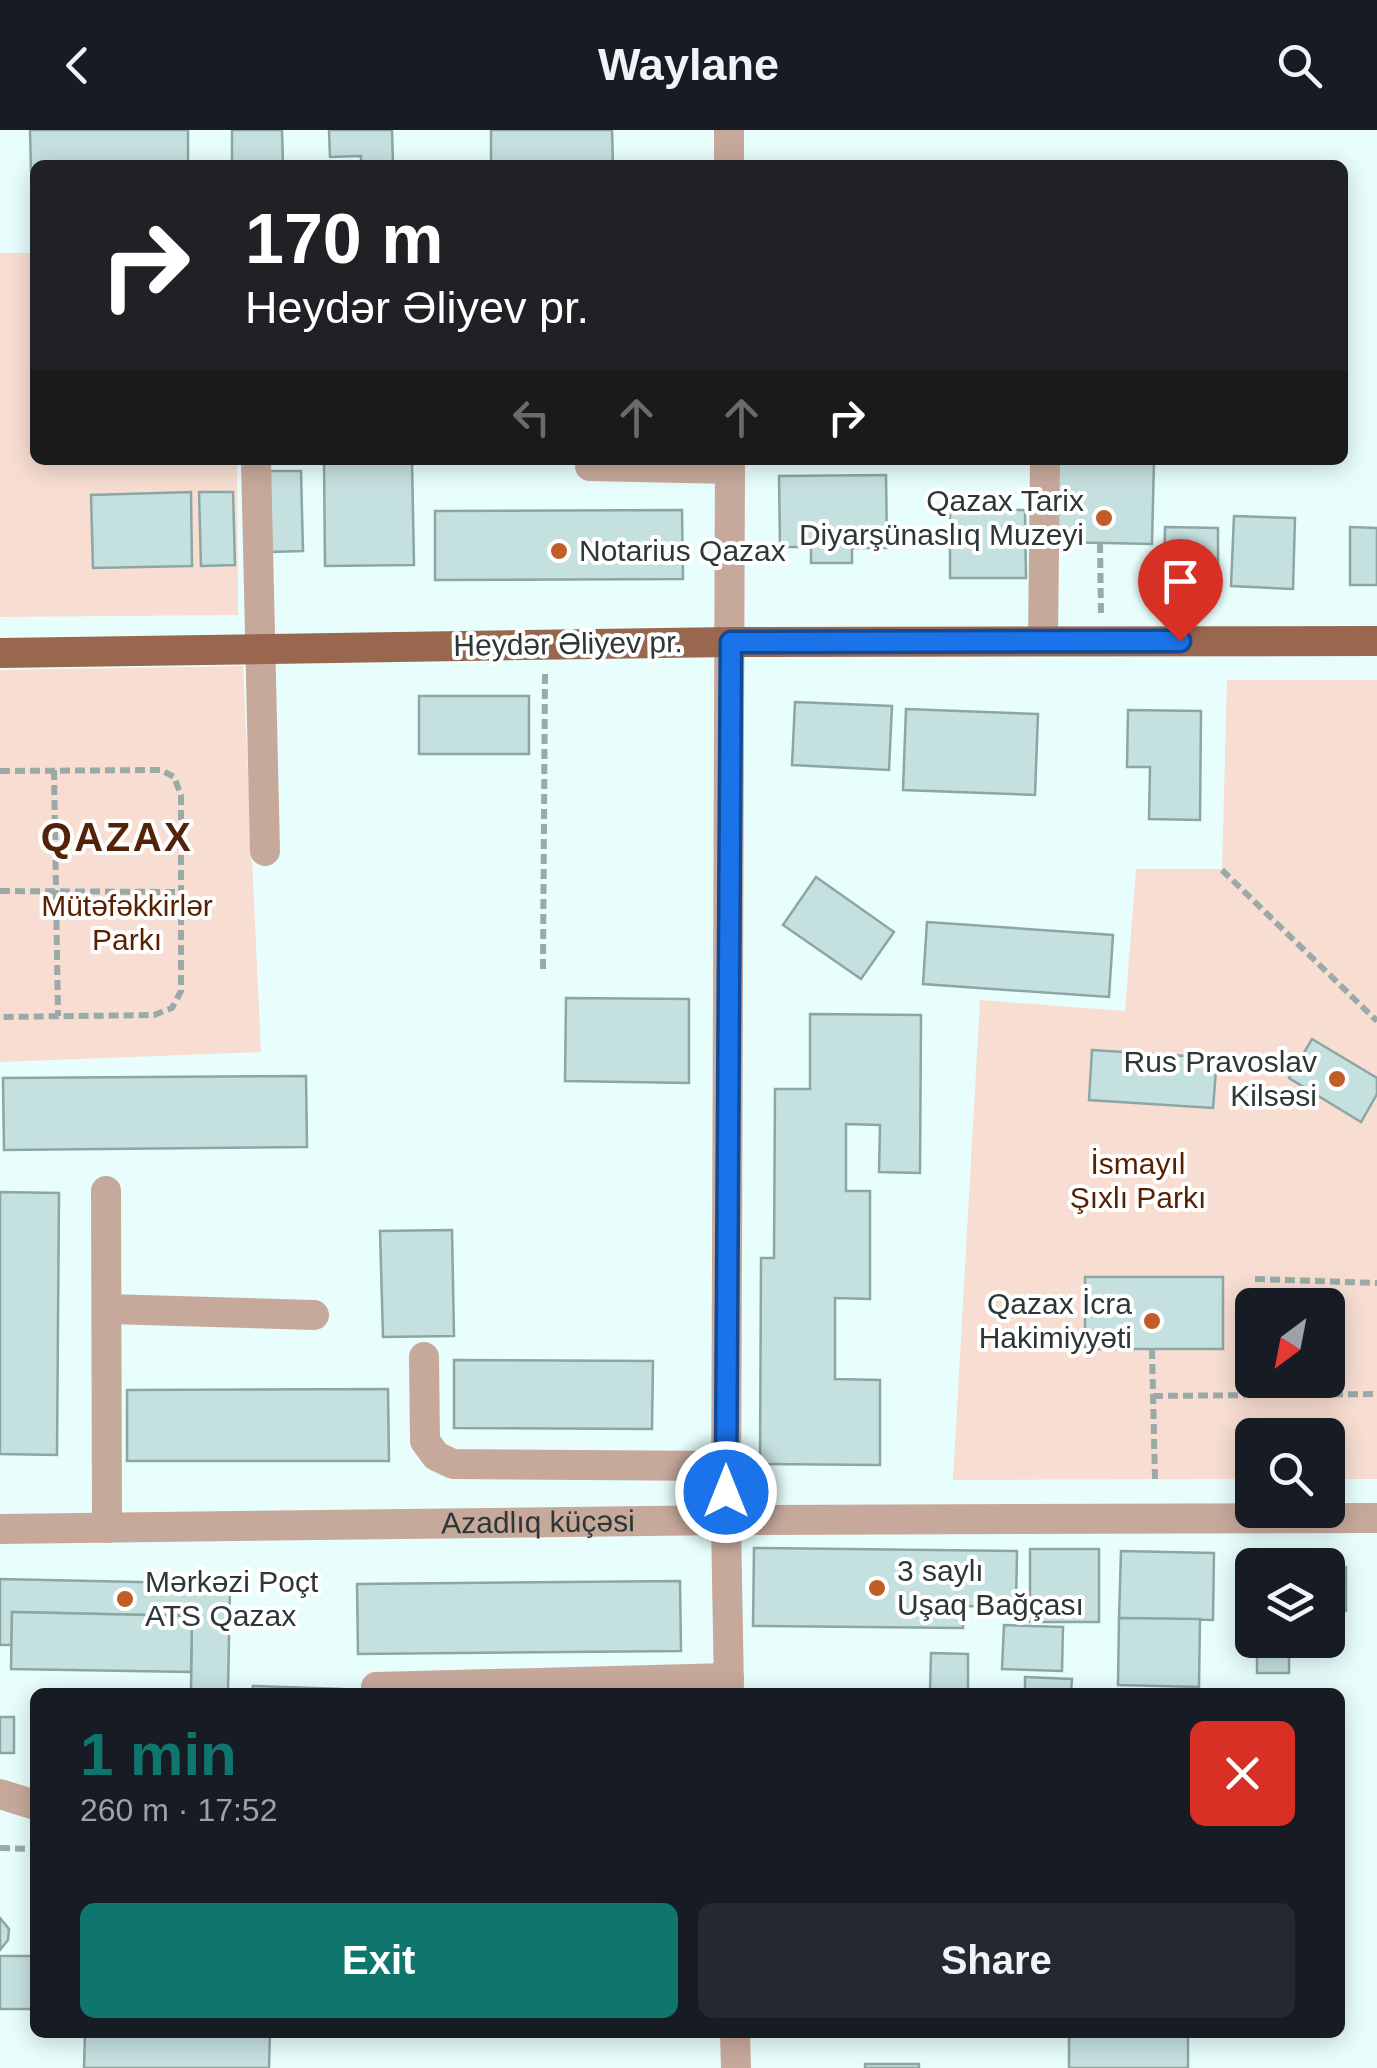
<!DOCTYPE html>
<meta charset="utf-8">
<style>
body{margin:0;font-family:Arial,sans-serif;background:#242831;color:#f1f3f6;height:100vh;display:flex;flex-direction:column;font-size:38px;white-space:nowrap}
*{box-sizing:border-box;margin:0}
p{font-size:32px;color:#9ea1a6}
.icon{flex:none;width:55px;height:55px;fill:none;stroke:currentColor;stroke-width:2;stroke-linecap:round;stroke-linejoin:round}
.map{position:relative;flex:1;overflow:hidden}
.panel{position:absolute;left:30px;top:1558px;width:1315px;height:350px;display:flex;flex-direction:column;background:#171b24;border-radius:15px;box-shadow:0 5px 25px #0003}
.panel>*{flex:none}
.guide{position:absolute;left:30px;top:30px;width:1318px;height:305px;border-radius:15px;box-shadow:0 5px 25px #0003;background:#202124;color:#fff;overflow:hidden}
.needle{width:65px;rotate:212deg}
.controls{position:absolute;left:1235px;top:1158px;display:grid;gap:20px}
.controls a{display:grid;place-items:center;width:110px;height:110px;border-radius:15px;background:#171b24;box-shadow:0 5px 25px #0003;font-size:50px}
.pin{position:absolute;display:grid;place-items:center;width:85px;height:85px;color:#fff;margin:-102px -42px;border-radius:50% 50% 50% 0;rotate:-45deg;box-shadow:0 0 10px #0007}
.pin .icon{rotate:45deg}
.me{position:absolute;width:110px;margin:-55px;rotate:0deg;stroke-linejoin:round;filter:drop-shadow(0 0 8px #0008)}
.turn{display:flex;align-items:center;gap:35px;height:210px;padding:0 50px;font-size:45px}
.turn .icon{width:130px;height:130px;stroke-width:2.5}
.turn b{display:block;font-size:70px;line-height:85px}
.lanes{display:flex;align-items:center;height:95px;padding:0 50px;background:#0003;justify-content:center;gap:50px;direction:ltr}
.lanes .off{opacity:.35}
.round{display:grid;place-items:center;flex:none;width:105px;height:105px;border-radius:15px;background:#242831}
.overview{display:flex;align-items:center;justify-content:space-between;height:170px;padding:0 50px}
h1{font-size:60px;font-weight:700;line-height:75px;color:#0f766e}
.cta{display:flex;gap:20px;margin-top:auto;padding:20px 50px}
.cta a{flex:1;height:115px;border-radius:15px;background:#0f766e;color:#fff;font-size:40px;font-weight:700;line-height:115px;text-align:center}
.cta a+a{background:#242831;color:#f1f3f6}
header{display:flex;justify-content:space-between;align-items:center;height:130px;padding:0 50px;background:#171b24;font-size:45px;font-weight:700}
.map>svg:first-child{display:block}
.green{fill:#f8ded2;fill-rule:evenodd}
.building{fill:#c5e1df;stroke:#8ca6a4;stroke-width:2.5}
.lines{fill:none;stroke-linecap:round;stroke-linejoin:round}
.path{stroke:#99aaa9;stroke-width:6;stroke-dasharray:10 5;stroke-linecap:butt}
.minor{stroke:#c7a99c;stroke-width:30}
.major{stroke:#99664e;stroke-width:30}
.route-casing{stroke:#114b97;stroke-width:25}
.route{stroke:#1a73e8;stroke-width:18}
.poi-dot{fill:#c15d28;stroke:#fff;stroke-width:4}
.labels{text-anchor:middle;stroke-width:8;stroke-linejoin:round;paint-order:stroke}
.poi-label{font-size:30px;fill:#2c3736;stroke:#fff;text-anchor:end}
.street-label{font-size:30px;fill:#2c3736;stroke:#fff}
.park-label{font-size:30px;fill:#581f00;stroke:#fff}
.district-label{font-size:40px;font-weight:bold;letter-spacing:2.5px;fill:#532309;stroke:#fff}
</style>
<header><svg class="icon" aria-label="back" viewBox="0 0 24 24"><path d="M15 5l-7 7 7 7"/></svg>Waylane<svg class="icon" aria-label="search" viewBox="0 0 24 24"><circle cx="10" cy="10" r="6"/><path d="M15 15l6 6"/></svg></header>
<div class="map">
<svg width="1377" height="1938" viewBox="0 0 1377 1938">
<rect width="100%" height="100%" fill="#e7fefc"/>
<g class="green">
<path d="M0 123H35V330H237L238 485 0 487Z"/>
<path d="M243 536 261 922 0 932V540Z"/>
<path d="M1227 550H1377V1349H1328V1305H1252V1349L953 1350 980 870 1125 881 1136 739H1222ZM1252 1175H1328V1250H1252Z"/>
</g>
<g class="building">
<path d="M30 0H188V35H35V41H31Z"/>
<path d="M232 0H282L283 35H232Z"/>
<path d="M329 0H392L393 35H361V26L330 27Z"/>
<path d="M491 0H612L613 35H491Z"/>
<path d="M1342 197H1346L1345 248H1342Z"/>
<path d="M324 330H412L414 435 325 436Z"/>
<path d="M1058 330H1154L1152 414 1057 412Z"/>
<path d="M268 341H301L303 421 270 422Z"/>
<path d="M886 345 887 418H852V433H811V417H780L779 346Z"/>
<path d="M191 362 192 436 93 438 91 365Z"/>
<path d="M199 362H233L235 435 201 436Z"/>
<path d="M682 380 683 449 435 450V381Z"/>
<path d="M950 380H1025L1026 448H950Z"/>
<path d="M1234 386 1295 388 1293 459 1231 456Z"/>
<path d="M1165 397 1218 398V454L1164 453Z"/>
<path d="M1350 397 1377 398V455H1350Z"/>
<rect x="419" y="566" width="110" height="58"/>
<path d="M795 572 892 576 889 640 792 635Z"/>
<path d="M906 579 1038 584 1035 665 903 660Z"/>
<path d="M1128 580 1201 581 1200 690 1149 689 1150 637H1127Z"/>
<path d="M816 747 894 802 861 849 783 795Z"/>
<path d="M927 792 1113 805 1109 867 923 854Z"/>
<path d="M566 868 689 869V953L565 951Z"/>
<path d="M810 884 921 885 920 1043 879 1042 880 995 846 994V1061H870V1169L835 1168V1249L880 1250V1335L760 1334 761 1128H774L775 959H810Z"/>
<path d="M1312 909 1377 948V964L1361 992 1289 948Z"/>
<path d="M1092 920 1217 928 1213 978 1089 970Z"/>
<path d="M306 946 307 1017 4 1020 3 948Z"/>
<path d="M0 1062 59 1063 57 1325 0 1324Z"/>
<path d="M452 1100 454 1206 383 1207 380 1101Z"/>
<rect x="1085" y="1147" width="138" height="72"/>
<path d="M454 1230 653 1231 652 1299 454 1298Z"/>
<path d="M388 1259 389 1331H127V1260Z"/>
<path d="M754 1418 1017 1421 1016 1477 963 1476V1498L753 1496Z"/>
<rect x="1030" y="1419" width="69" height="73"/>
<path d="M1121 1421 1214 1423 1213 1490 1119 1488Z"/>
<path d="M1238 1430H1287V1435H1252V1469H1238Z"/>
<rect x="1328" y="1437" width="18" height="44"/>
<path d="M0 1449 230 1454 228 1562 191 1561 192 1486 12 1482V1515H0Z"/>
<path d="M680 1451 681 1521 358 1524 357 1454Z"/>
<path d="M12 1482 192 1486 191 1542 11 1539Z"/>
<path d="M1119 1488 1200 1489 1199 1557 1118 1555Z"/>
<path d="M1004 1495 1063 1497 1062 1541 1002 1539Z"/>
<rect x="1257" y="1510" width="32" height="33"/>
<path d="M931 1523 968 1524V1562H930Z"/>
<path d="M1025 1547 1072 1549 1071 1562H1025Z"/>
<path d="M253 1556 342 1559V1562H252Z"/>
<rect x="0" y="1587" width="14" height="36"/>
<path d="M0 1788 9 1799 8 1810 0 1820Z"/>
<rect x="0" y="1826" width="35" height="53"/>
<path d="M85 1902H270L269 1938H84Z"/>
<rect x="1069" y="1902" width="119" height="36"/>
<rect x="865" y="1934" width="54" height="4"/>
</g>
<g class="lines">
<g class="path">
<path d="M1100 413 1101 485"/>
<path d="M54 640 58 886"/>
<path d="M0 641 161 640 174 647 181 665V861L172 878 154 885 0 887"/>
<path d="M1222 740 1377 891"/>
<path d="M0 761 181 762"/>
<path d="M543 839 545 541"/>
<path d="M1255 1149 1377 1153"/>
<path d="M1152 1219 1155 1349"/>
<path d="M1153 1266 1377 1264"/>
<path d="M0 1718 35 1719"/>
</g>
<g class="minor">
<path d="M729 0V35"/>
<path d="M256 330 265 721"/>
<path d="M590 336 730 339"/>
<path d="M1043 511 1045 330"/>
<path d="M106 1061 107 1398"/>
<path d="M107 1179 314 1185"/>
<path d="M424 1227 425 1311 436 1326 453 1334 726 1336"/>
<path id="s1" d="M0 1399 726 1390 1377 1388"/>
<path d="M376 1557 729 1548"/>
<path d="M729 1562 726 1390 730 330"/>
<path d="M0 1664 35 1675"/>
<path d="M735 1902 736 1938"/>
</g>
<path class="major" d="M0 523 731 512 1377 511"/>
</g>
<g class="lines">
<defs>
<path id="route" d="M726 1362 731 512 1180 511"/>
</defs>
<use href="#route" class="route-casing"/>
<use href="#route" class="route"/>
</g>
<g class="poi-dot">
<circle cx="1104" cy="388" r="10"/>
<circle cx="559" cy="421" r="10"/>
<circle cx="1337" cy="949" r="10"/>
<circle cx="1152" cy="1191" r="10"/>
<circle cx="877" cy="1458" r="10"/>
<circle cx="125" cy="1469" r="10"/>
</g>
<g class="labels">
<g class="poi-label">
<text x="1084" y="381">Qazax Tarix<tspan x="1084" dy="34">Diyarşünaslıq Muzeyi</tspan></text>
<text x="579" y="431" text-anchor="start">Notarius Qazax</text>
<text x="1317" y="942">Rus Pravoslav<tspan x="1317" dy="34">Kilsəsi</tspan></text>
<text x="1132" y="1184">Qazax İcra<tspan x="1132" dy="34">Hakimiyyəti</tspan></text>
<text x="897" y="1451" text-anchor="start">3 saylı<tspan x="897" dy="34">Uşaq Bağçası</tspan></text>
<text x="145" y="1462" text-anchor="start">Mərkəzi Poçt<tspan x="145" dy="34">ATS Qazax</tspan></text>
</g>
<g class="street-label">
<text transform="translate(568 514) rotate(-1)" y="10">Heydər Əliyev pr.</text>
<text dy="10" stroke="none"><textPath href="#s1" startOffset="538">Azadlıq küçəsi</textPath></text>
</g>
<g class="park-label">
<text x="127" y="786">Mütəfəkkirlər<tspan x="127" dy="34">Parkı</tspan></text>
<text x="1138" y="1044">İsmayıl<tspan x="1138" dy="34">Şıxlı Parkı</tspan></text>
</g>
<g class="district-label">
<text x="117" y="721">QAZAX</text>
</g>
</g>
</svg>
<div class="controls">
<a><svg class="needle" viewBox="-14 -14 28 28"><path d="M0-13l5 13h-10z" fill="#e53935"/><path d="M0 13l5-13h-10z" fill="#9ea1a6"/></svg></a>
<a><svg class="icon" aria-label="search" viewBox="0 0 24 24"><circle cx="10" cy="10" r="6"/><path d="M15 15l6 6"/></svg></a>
<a><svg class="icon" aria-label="layers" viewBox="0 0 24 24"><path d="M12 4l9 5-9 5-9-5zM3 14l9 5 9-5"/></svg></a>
</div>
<div class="pin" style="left:1180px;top:511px;background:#d93025"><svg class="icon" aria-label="arrive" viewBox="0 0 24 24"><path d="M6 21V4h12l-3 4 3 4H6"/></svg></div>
<svg class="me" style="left:726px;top:1362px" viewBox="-20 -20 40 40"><circle r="17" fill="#1a73e8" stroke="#fff" stroke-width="3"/><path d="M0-11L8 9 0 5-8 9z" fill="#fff"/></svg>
<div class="guide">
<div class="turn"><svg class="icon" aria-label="right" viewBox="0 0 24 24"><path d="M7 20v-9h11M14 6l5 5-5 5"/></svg><div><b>170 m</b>Heydər Əliyev pr.</div></div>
<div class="lanes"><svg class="icon off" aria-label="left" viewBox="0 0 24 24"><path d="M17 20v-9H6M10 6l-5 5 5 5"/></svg><svg class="icon off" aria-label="ahead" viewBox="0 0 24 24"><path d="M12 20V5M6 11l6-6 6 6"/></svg><svg class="icon off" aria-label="ahead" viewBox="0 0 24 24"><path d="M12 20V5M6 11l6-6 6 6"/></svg><svg class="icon" aria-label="right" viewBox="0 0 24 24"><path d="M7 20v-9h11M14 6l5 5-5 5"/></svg></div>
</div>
<section class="panel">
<div class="overview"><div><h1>1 min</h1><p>260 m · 17:52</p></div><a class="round" style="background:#d93025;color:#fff"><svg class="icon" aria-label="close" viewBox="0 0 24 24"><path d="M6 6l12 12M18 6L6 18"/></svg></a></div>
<div class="cta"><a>Exit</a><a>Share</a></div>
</section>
</div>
